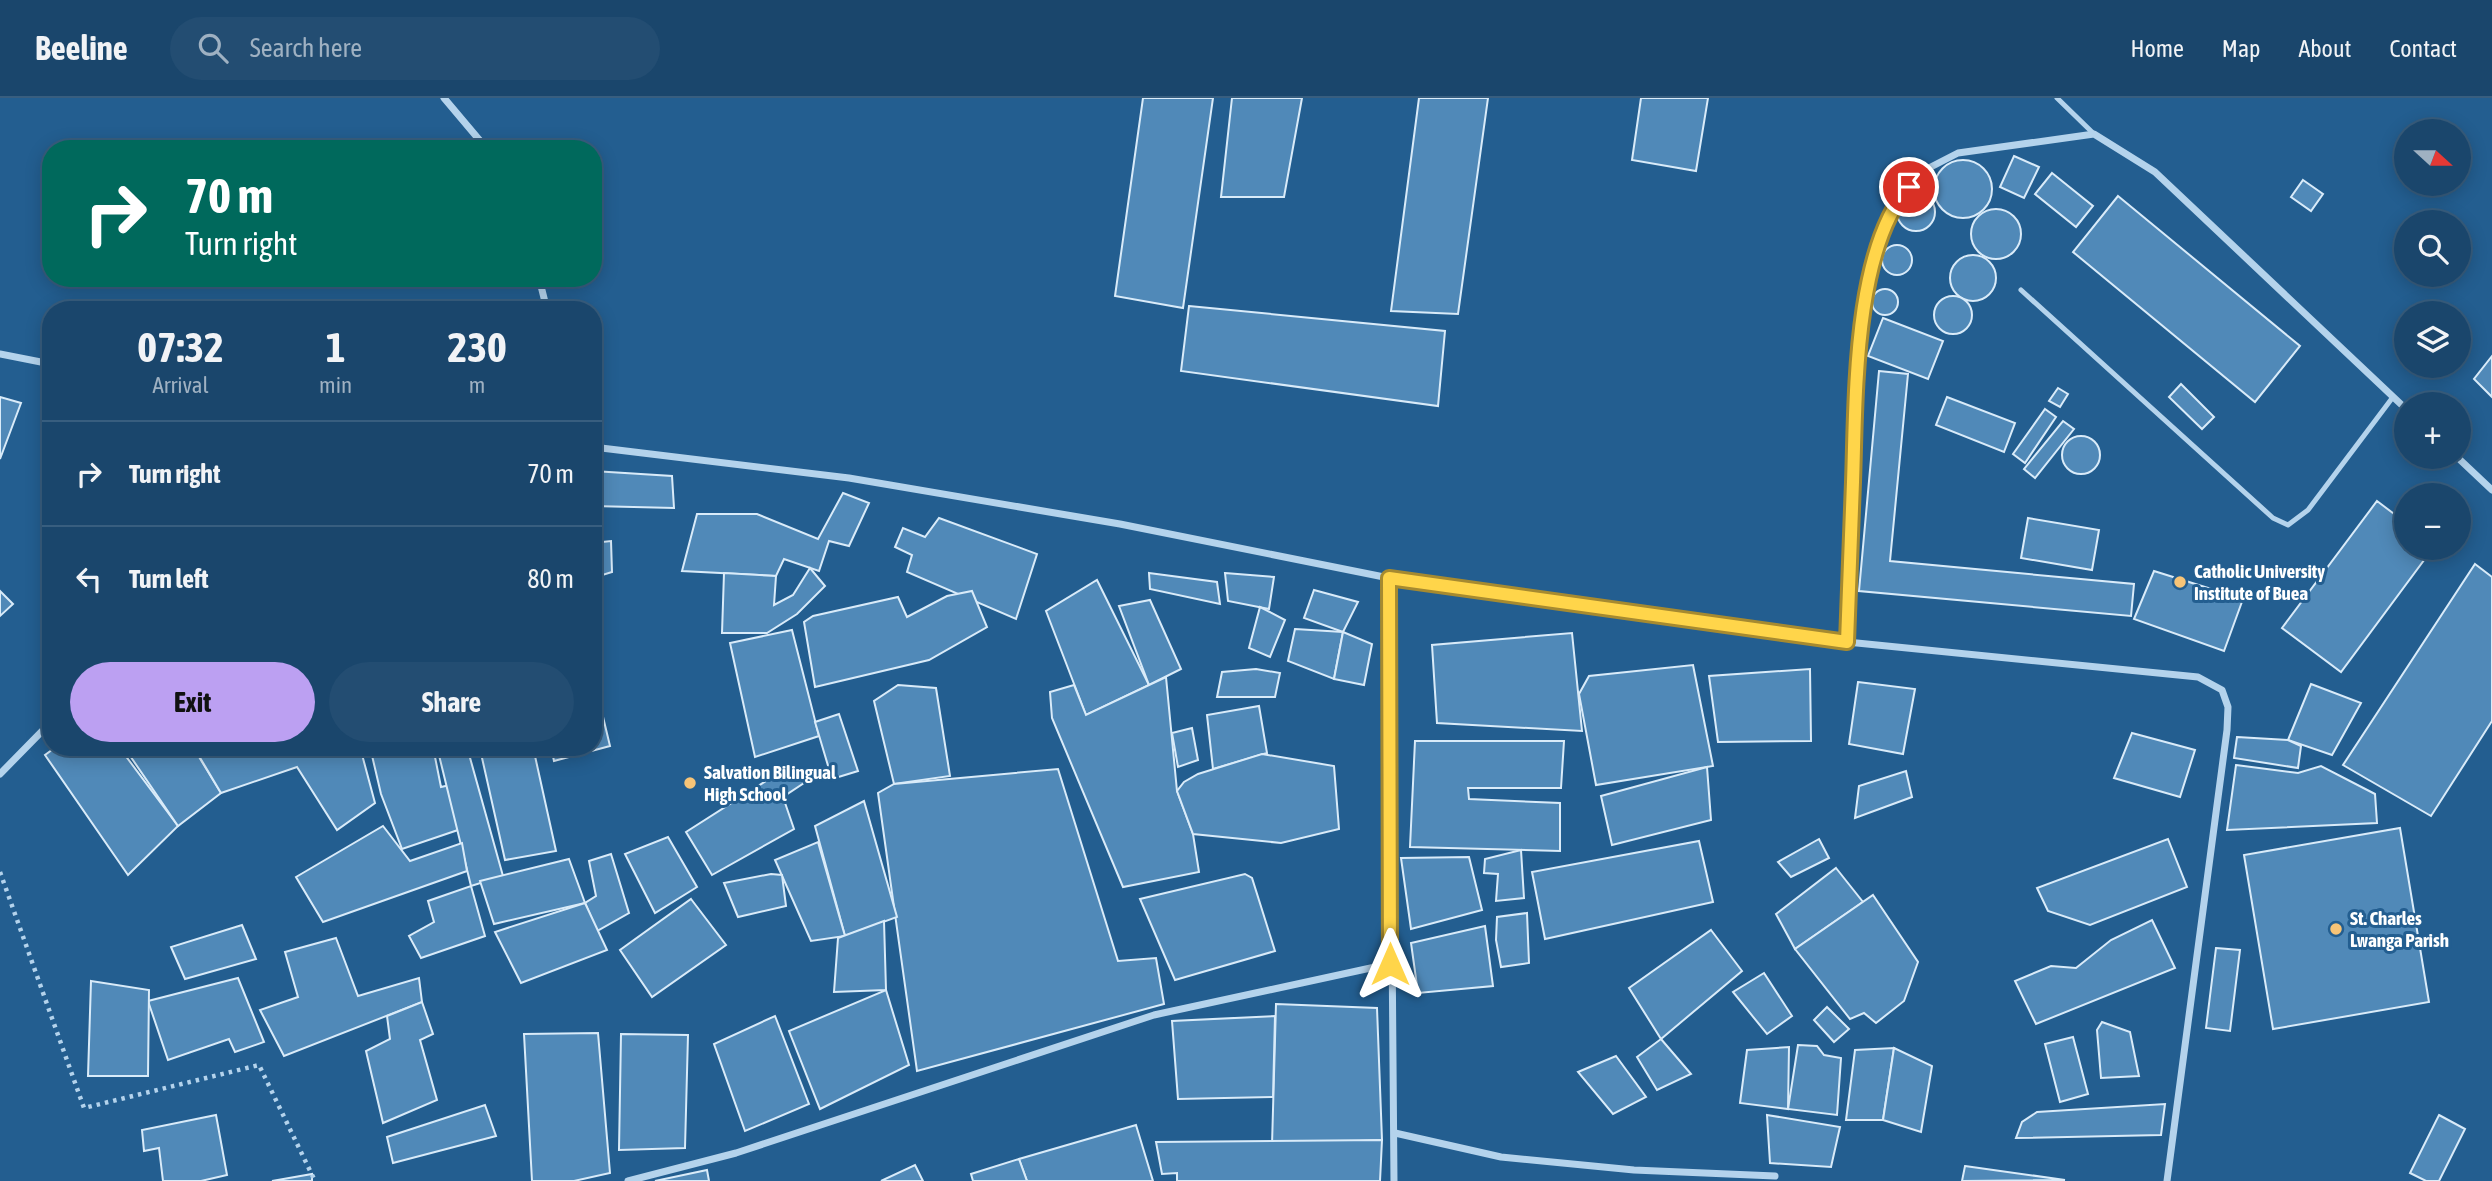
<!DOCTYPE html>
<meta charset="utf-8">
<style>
body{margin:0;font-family:"Asap Condensed",sans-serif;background:#234d72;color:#f1f3f6;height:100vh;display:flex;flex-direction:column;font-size:26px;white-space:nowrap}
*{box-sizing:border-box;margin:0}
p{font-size:23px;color:#9fb1c2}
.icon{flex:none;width:38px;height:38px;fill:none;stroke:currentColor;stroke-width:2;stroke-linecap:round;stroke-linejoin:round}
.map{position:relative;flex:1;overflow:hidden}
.panel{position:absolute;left:42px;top:203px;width:560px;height:455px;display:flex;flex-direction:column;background:#1a466c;border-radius:28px;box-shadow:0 4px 18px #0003,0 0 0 2px #385e7f}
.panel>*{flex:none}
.hud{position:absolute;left:42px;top:42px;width:560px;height:147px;border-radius:28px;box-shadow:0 4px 18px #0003,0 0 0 2px #385e7f;background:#00695c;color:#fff;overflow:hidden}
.needle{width:46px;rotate:111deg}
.controls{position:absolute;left:2394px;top:21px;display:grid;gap:14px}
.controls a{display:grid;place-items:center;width:77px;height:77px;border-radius:50%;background:#1a466c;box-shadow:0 4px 18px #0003,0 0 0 2px #385e7f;font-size:35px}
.pin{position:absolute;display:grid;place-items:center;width:60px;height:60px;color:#fff;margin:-30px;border:4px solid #fff;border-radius:50%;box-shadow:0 2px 7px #0007}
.me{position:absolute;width:77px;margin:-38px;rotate:0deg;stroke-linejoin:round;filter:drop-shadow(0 0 5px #0008)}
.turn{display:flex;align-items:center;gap:24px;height:147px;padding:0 28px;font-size:32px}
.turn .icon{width:91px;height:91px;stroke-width:2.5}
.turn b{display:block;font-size:49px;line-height:60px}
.eta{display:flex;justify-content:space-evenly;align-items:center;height:119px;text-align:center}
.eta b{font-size:42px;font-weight:700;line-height:49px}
.cta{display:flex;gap:14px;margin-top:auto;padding:14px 28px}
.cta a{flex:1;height:80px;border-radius:42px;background:#bca0f2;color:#111;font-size:28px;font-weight:700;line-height:80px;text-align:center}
.cta a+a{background:#234d72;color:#f1f3f6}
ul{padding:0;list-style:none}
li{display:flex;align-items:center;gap:21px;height:105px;padding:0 28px;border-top:2px solid #385e7f}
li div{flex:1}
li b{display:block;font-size:26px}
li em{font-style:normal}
header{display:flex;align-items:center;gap:42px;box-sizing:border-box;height:98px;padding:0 35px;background:#1a466c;border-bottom:2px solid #385e7f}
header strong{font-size:33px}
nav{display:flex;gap:38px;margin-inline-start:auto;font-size:24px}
.search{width:490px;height:63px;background:#234d72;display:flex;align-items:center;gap:18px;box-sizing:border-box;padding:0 24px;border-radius:38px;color:#9fb1c2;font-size:26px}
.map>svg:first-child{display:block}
.building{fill:#5089b8;stroke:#d9ebf9;stroke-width:2}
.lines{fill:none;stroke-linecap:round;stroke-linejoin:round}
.path{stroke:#b4d3ec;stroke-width:4.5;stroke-dasharray:3.5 5;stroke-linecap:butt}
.service{stroke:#b4d3ec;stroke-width:5}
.minor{stroke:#b4d3ec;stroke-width:7}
.route-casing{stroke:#a68a30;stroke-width:18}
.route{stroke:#ffd54a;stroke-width:12}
.poi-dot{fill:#f7c477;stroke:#235e90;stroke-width:2.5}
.labels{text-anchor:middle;stroke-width:6;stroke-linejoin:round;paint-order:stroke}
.poi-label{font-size:19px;font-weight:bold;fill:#fff;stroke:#235e90;text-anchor:start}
</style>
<header>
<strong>Beeline</strong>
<div class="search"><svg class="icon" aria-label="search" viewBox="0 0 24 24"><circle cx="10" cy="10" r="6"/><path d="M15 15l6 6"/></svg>Search here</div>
<nav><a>Home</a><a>Map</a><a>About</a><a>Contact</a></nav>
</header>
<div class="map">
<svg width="2492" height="1083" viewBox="0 0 2492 1083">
<rect width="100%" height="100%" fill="#235e90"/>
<g class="building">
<path d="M1143 0H1213L1183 210 1115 198Z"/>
<path d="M1232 0H1302L1284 99H1221Z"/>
<path d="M1419 0H1488L1458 216 1391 213Z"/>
<path d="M1641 0H1708L1696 73 1632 62Z"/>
<path d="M2014 58 2039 69 2024 100 2000 89Z"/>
<circle cx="1963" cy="91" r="29"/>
<path d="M2052 75 2093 108 2076 129 2035 96Z"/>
<path d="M2303 82 2323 96 2311 113 2291 99Z"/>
<circle cx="1916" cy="114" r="19"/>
<path d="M2118 98 2300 248 2255 304 2073 154Z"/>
<circle cx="1996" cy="136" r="25"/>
<circle cx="1897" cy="162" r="15"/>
<circle cx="1973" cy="180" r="23"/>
<circle cx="1885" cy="204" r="13"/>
<circle cx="1953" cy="217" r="19"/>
<path d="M1189 208 1445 233 1438 308 1181 273Z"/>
<path d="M1883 220 1943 243 1928 281 1868 258Z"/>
<path d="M2492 258V299L2474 281Z"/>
<path d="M1879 273 1908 276 1890 463 2134 486 2131 518 1859 493Z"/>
<path d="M2181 286 2214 319 2202 331 2169 299Z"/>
<path d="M2058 290 2068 296 2060 309 2049 303Z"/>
<path d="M0 299 21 305 0 361Z"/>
<path d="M1947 299 2015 325 2004 354 1936 327Z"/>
<path d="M2045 311 2056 319 2025 365 2013 356Z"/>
<path d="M2063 323 2074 331 2035 380 2024 371Z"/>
<circle cx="2081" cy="357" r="19"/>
<path d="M593 373 672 378 674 410 593 408Z"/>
<path d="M843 395 869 405 849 448 829 443 819 473 784 461 776 478 682 473 697 416H757L818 441Z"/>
<path d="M2377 403 2406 425V450H2433L2341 574 2282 530Z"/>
<path d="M939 420 1037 456 1016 521 907 474 912 457 895 449 903 430 925 439Z"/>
<path d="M2028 420 2099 432 2092 472 2021 460Z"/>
<path d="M611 443 612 474 593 480V445Z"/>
<path d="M2475 466 2492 479V623L2431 718 2343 667Z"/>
<path d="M810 470 825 488 797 516 767 535H722L724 475 776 478 774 507 793 497Z"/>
<path d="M2154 473 2243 501 2224 553 2134 521Z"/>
<path d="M1149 475 1217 484 1220 506 1150 491Z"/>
<path d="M1225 475 1274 479 1269 511 1228 503Z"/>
<path d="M1097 482 1149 587 1086 617 1046 513Z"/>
<path d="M1314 492 1358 504 1343 534 1304 520Z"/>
<path d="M0 493 13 506 0 518Z"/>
<path d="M972 493 987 529 929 562 815 589 804 524 813 518 898 499 907 519 947 498Z"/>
<path d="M1150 502 1181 571 1149 587 1119 508Z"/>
<path d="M1260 509 1285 522 1270 559 1249 550Z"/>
<path d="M1295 531 1343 534 1334 581 1288 563Z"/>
<path d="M792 532 819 638 755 659 730 545Z"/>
<path d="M1343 534 1372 546 1364 587 1334 581Z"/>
<path d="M1572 535 1582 633 1437 625 1432 547Z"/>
<path d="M1693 567 1713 668 1596 687 1579 596 1589 578Z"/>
<path d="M1256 571 1280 575 1275 599H1217L1222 574Z"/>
<path d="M1810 571 1811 643 1718 644 1709 578Z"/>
<path d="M593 577 610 648 554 663 551 649H593Z"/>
<path d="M1166 579 1177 693 1193 736 1199 774 1123 789 1052 620 1050 594 1074 587 1086 617Z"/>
<path d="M1858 584 1915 591 1903 656 1849 646Z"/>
<path d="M2311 586 2361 605 2332 657 2288 642Z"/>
<path d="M898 587 936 590 950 678 894 686 874 603Z"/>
<path d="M1259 608 1267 655 1213 671 1207 617Z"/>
<path d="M839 616 858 673 832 681 815 624Z"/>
<path d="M1192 630 1198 662 1178 669 1172 635Z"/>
<path d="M2132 635 2195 652 2180 699 2114 680Z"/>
<path d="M2237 639 2288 642 2301 648 2298 670 2234 660Z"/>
<path d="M1415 643H1564L1561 690H1468L1469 701 1560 705V753L1410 749Z"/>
<path d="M56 649H119L178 728 128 777 45 657Z"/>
<path d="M124 649H193L221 695 178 728Z"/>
<path d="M204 649H360L375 705 337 732 297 669 221 695 196 653Z"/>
<path d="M370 649H433L441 689 450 687 458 732 402 751 381 696Z"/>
<path d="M437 649H467L503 778 471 788Z"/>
<path d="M533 649 556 753 505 762 480 651Z"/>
<path d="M1262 656 1334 668 1339 731 1281 745 1193 736 1177 693 1184 684 1198 676Z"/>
<path d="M791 667 804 685 783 699 794 731 712 777 686 734Z"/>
<path d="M2236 667 2298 675 2321 668 2375 696 2377 725 2227 732Z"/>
<path d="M1707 669 1711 722 1612 747 1601 698Z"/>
<path d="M1058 671 1118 863 1156 860 1164 906 917 973 878 695 894 686Z"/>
<path d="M1906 673 1912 699 1855 720 1859 688Z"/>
<path d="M864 703 897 819 845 838 815 728Z"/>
<path d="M383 728 410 763 462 745 467 773 323 824 296 779Z"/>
<path d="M2400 730 2429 904 2273 931 2244 757Z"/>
<path d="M668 739 697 789 655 815 625 756Z"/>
<path d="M1819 741 1829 760 1791 779 1778 764Z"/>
<path d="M2168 741 2187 789 2090 827 2048 813 2037 790Z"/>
<path d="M1699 743 1713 804 1545 841 1532 774Z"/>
<path d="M818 744 845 838 811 843 775 762Z"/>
<path d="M1521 752 1524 800 1496 803 1498 776 1484 775 1485 761Z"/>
<path d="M611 756 629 815 597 833 585 805 596 798 589 763Z"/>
<path d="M1469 759 1482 812 1411 831 1401 760Z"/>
<path d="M569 761 585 805 494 826 480 783Z"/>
<path d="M1836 770 1863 804 1795 851 1776 816Z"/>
<path d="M771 776 782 777 786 808 738 819 724 785Z"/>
<path d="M1245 776 1252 780 1275 853 1175 882 1140 801Z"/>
<path d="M471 788 485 838 421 860 409 838 434 824 428 803Z"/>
<path d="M1873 797 1918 864 1904 903 1876 925 1864 915 1850 921 1795 851Z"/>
<path d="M691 801 726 847 652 899 620 852Z"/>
<path d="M585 805 607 852 521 885 495 834Z"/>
<path d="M1527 815 1529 865 1501 869 1496 842 1497 819Z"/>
<path d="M2152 822 2175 870 2036 926 2015 883 2051 868 2076 870 2111 842Z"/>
<path d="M884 823 886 892 834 894 838 840Z"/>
<path d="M242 827 256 861 185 881 171 849Z"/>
<path d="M1485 828 1493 888 1418 895 1411 845Z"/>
<path d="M1711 832 1742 873 1661 941 1629 890Z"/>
<path d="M336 840 358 898 419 880 422 904 284 958 260 912 298 899 285 854Z"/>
<path d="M2216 850 2240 852 2230 933 2206 930Z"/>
<path d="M1764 875 1792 918 1767 936 1733 894Z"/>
<path d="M238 880 264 944 235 954 229 941 168 962 148 903Z"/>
<path d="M91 883 149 892 148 978H88Z"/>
<path d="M886 892 909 967 820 1011 789 933Z"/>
<path d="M422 904 433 936 420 942 437 1002 383 1025 366 953 390 941 387 918Z"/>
<path d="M1276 906 1377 910 1382 1042 1272 1047Z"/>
<path d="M1827 909 1849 931 1834 944 1814 922Z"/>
<path d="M775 918 809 1006 745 1033 714 946Z"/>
<path d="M1275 918 1273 999 1178 1001 1172 923Z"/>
<path d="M2102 924 2130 934 2139 978 2101 980 2097 932Z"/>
<path d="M598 935 610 1075 574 1083H532L524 936Z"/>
<path d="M621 936 688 937 685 1050 619 1052Z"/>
<path d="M2073 939 2088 996 2060 1004 2045 946Z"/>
<path d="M1661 941 1691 976 1657 992 1637 959Z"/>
<path d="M1798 947 1817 948 1824 957 1841 960 1837 1017 1788 1011Z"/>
<path d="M1789 949 1788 1011 1740 1005 1747 952Z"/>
<path d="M1894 950 1883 1022H1846L1855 952Z"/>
<path d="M1894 950 1932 968 1921 1034 1883 1022Z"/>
<path d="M1616 958 1646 999 1613 1016 1578 974Z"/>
<path d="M2165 1006 2161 1037 2016 1040 2022 1024 2037 1014Z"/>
<path d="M485 1007 496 1038 393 1065 387 1039Z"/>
<path d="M216 1017 227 1077 201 1083H163L159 1050 144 1053 142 1032Z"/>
<path d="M1767 1017 1840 1029 1831 1069 1770 1065Z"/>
<path d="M2439 1017 2465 1031 2439 1083H2426L2410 1075Z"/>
<path d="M1136 1027 1153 1083H1027L1019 1061Z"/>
<path d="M1382 1042 1380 1083H1177V1075L1162 1076 1156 1044Z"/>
<path d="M1019 1061 1027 1083H973L971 1076Z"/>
<path d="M915 1067 923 1083H881Z"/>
<path d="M1965 1068 2065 1082 1962 1083Z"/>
<path d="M707 1072 709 1083H655Z"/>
<path d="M312 1076V1083H272Z"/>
</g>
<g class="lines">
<path class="path" d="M0 774 84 1010 259 967 315 1083"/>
<g class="service">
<path d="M2057 0 2094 36"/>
<path d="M2021 192 2273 420 2288 427 2308 412 2393 299"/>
</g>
<g class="minor">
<path d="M444 0 487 51"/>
<path d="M539 180 547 212"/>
<path d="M0 256 51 266"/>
<path d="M593 349 849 380 1120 426 1389 480 1847 544 2198 579 2222 592 2228 609 2227 632 2167 1083"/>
<path d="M2457 359 2492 392"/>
<path d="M1389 480 1394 1083"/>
<path d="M1847 544 1857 256 1871 174 1894 105 1923 73 1958 55 2094 36 2155 74 2406 311"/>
<path d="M0 676 51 624"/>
<path d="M1395 1035 1501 1059 1634 1072 1775 1078"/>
<path d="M628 1083 736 1055 1154 917 1389 866"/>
</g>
</g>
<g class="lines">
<defs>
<path id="route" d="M1390 866 1389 480 1847 544C1849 490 1851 437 1853 384 1856 302 1853 152 1909 89"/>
</defs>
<use href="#route" class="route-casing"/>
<use href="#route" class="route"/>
</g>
<g class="poi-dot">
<circle cx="2180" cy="484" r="7"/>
<circle cx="690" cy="685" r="7"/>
<circle cx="2336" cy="831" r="7"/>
</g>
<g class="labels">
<g class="poi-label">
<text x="2194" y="480">Catholic University<tspan x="2194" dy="22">Institute of Buea</tspan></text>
<text x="704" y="681">Salvation Bilingual<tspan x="704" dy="22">High School</tspan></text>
<text x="2350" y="827">St. Charles<tspan x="2350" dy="22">Lwanga Parish</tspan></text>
</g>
</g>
</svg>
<div class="controls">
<a><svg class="needle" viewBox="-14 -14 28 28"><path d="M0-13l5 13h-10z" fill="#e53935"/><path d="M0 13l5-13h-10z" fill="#9fb1c2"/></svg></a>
<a><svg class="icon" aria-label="search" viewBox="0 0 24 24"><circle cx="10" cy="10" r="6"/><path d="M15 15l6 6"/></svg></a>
<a><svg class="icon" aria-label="layers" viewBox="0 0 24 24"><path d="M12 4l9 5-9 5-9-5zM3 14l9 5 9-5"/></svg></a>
<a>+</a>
<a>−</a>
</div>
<div class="pin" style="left:1909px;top:89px;background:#d93025"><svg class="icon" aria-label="arrive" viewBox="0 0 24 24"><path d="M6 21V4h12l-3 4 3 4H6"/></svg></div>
<svg class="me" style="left:1390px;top:866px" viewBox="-20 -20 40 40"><path d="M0-17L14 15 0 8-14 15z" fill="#ffd54a" stroke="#fff" stroke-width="4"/></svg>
<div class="hud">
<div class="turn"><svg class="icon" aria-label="right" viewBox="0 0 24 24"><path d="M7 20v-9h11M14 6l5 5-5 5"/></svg><div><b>70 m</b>Turn right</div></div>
</div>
<section class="panel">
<div class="eta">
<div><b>07:32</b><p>Arrival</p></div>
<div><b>1</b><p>min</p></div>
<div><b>230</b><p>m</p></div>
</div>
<ul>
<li><svg class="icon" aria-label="right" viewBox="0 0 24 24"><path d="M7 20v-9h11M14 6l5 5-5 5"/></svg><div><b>Turn right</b></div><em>70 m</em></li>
<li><svg class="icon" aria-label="left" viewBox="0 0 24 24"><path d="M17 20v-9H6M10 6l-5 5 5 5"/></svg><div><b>Turn left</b></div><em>80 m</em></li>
</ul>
<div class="cta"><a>Exit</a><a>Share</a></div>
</section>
</div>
